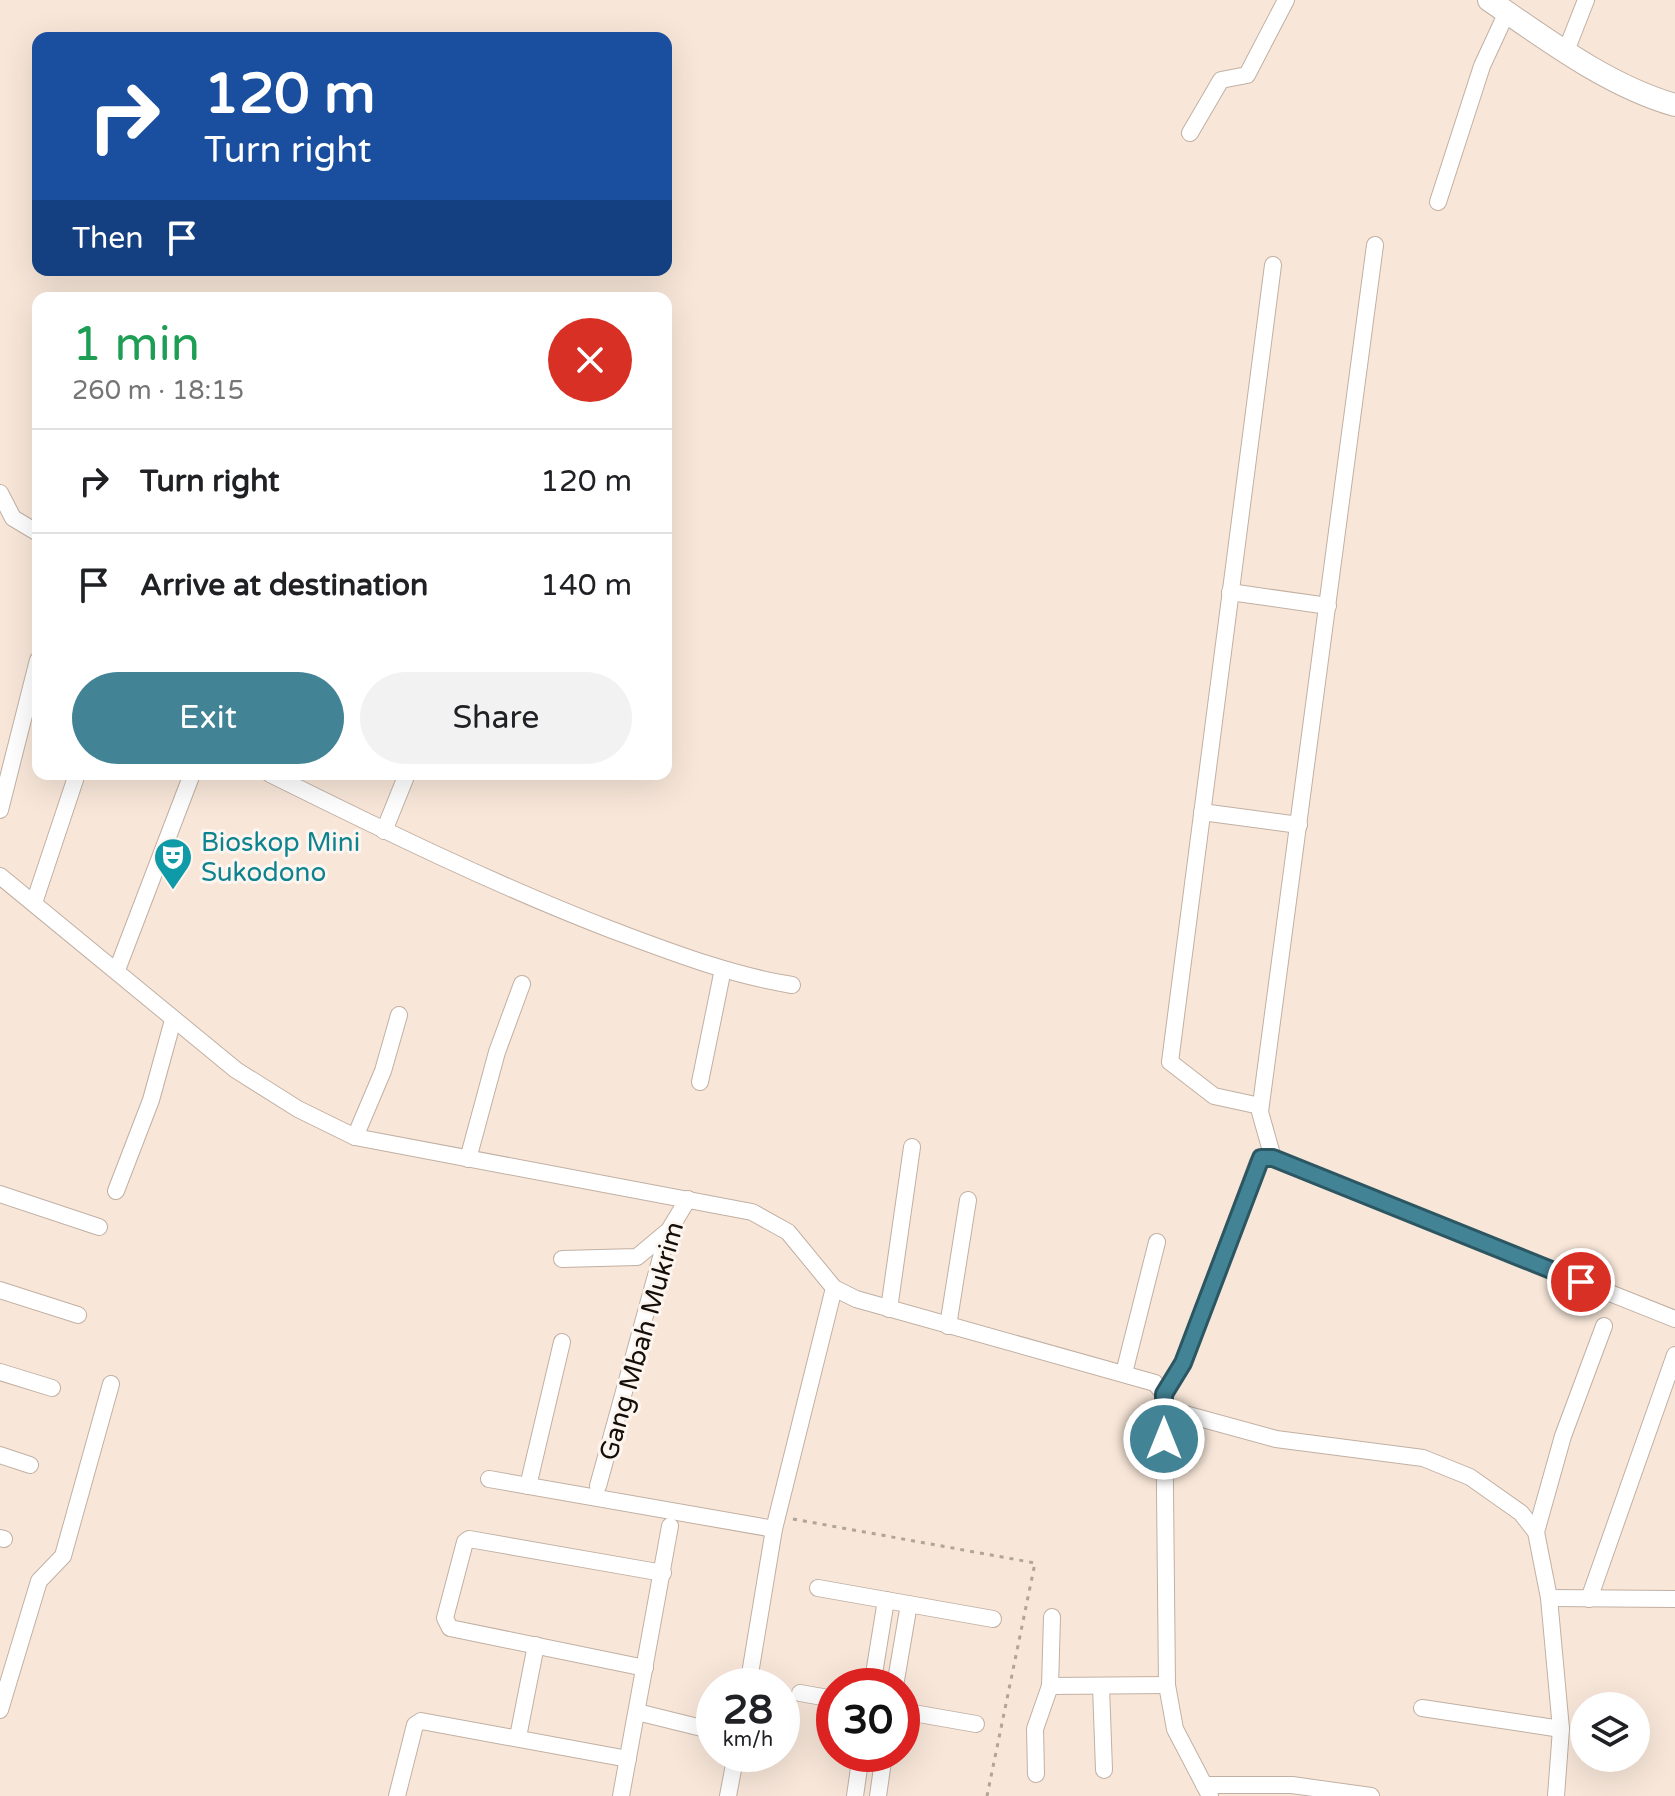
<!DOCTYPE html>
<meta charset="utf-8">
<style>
body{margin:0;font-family:"Varela Round",sans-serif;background:#f2f2f2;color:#202124;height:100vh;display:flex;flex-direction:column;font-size:30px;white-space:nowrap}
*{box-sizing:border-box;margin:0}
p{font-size:26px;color:#757577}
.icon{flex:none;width:44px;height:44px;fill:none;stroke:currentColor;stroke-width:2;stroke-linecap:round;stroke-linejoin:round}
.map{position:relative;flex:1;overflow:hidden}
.details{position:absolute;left:32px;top:292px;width:640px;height:488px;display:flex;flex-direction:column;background:#fff;border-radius:16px;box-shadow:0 8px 32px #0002}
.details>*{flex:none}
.top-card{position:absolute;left:32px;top:32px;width:640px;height:244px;border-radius:16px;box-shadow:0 8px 32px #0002;background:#1a4fa0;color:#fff;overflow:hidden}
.controls{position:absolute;left:1570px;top:1692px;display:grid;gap:16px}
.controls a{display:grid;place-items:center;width:80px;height:80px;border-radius:50%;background:#fff;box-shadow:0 8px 32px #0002;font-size:40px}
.speed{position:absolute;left:696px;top:1668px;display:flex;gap:16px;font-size:40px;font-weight:700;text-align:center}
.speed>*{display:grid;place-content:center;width:104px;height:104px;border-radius:50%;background:#fff;box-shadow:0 8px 32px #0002;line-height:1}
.speed small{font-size:20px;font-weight:400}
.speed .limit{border:12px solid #d22;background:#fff;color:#111}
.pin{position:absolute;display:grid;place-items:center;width:68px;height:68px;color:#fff;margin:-34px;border:4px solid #fff;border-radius:50%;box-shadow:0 2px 8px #0007}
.me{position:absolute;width:88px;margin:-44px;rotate:0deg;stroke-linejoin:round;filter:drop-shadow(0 0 6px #0008)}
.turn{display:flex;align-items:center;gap:28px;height:168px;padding:0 40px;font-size:36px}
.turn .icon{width:104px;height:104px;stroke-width:2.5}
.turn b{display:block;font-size:56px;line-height:68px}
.then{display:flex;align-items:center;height:76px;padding:0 40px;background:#0003;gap:16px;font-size:30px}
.round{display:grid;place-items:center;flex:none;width:84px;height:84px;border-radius:42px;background:#f2f2f2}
.head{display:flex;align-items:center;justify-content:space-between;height:136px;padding:0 40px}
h1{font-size:48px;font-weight:600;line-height:60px;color:#1e9e55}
.button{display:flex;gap:16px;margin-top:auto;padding:16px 40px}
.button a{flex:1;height:92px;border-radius:48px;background:#428496;color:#fff;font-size:32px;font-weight:600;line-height:92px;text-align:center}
.button a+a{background:#f2f2f2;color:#202124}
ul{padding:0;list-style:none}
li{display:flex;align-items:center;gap:24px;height:104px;padding:0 40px;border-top:2px solid #e0e0e0}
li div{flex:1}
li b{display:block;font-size:30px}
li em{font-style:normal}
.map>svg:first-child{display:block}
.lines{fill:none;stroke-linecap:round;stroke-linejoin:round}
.street-casing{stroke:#c1b0a3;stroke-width:18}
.secondary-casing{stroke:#c1b0a3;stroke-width:24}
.path{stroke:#b1a498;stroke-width:3;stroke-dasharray:4 6;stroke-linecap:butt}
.street{stroke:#fff;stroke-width:16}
.secondary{stroke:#fff;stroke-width:22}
.route-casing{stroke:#2b5662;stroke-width:20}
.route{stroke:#428496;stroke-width:14}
.labels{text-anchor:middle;stroke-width:6;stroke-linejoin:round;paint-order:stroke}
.culture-label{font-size:26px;fill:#0d838f;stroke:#fdf6f0;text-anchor:start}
.street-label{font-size:26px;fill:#140e09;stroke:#fdf6f0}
</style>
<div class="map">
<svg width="1675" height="1796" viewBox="0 0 1675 1796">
<rect width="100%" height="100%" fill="#f8e7d9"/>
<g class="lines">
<defs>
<g id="street">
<path d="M1566 51 1586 0"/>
<path d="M1190 133 1221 80 1247 75 1286 0"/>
<path d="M1438 202 1482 66 1507 12"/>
<path d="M0 493 13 518 38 533"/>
<path d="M1230 592 1328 606"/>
<path d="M270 774C383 830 495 885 612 930 671 952 730 975 792 985"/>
<path d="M0 810 38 660"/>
<path d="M1202 812 1299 825"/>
<path d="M384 831 407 774"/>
<path d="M0 876 236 1070 298 1109 355 1137 752 1212 788 1232 834 1288 856 1299 1155 1383 1164 1394 1167 1685 1175 1729 1210 1796"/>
<path d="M34 903 77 774"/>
<path d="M117 970 192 774"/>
<path d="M700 1082 723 969"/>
<path d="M1260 1106 1214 1096 1170 1062 1273 265"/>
<path d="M355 1137 383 1071 399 1015"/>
<path d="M1273 1158 1260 1112 1375 245"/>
<path d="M468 1159 497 1052 522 984"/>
<path d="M116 1191 151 1100 173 1020"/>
<path d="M0 1194 99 1227"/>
<path d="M562 1259 637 1257 667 1232"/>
<path d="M0 1290 78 1315"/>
<path d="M889 1309 912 1147"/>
<path d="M948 1326 968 1200"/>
<path d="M0 1372 52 1388"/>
<path d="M1124 1373 1157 1242"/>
<path d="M1164 1394 1183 1363 1258 1162 1266 1156 1675 1319"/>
<path d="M1163 1408 1276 1439 1423 1458 1470 1477 1521 1513 1536 1532 1549 1598 1561 1729 1556 1796"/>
<path d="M0 1455 30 1465"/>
<path d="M489 1479 774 1529"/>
<path d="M528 1486 562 1342"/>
<path d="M598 1486 668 1232 688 1199"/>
<path d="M1536 1532 1563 1436 1604 1326"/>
<path d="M0 1538 4 1539"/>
<path d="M818 1588 993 1619"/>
<path d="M1549 1598 1675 1599"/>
<path d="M1589 1599 1675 1355"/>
<path d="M645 1668 450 1628 445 1618 465 1542 469 1539 663 1573"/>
<path d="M748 1686 774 1529 834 1288"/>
<path d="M872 1686 886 1600"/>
<path d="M895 1686 909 1604"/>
<path d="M1050 1686 1167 1685"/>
<path d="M1101 1686 1104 1770"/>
<path d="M800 1693 834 1699"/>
<path d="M1422 1708 1561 1729"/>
<path d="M0 1710 39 1581 63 1556 111 1384"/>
<path d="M902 1711 976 1724"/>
<path d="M637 1712 714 1731"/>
<path d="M518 1737 536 1645"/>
<path d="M1036 1774 1035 1729 1050 1686 1052 1617"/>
<path d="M1204 1785H1292L1371 1796"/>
<path d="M397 1796 415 1725 421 1721 628 1759"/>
<path d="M621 1796 670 1526"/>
<path d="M728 1796 736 1754"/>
<path d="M855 1796 861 1754"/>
<path d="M878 1796 884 1754"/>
</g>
<path id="secondary" d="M1489 0C1546 39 1608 86 1675 105"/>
</defs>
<use href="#street" class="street-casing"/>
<use href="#secondary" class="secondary-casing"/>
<path class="path" d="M793 1519 1035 1563 987 1796"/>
<use href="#street" class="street"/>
<use href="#secondary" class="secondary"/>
</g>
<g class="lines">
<defs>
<path id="route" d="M1164 1439V1394L1183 1363 1261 1158H1273L1581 1282"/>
</defs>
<use href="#route" class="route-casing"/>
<use href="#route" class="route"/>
</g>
<defs>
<symbol id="theatre-pin" viewBox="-11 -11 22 30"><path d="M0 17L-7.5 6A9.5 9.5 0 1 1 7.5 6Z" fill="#0f9aa8" stroke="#fdf6f0"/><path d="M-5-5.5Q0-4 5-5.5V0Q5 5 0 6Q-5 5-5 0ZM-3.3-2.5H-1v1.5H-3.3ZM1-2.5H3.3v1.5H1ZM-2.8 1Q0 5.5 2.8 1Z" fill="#fff"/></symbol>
</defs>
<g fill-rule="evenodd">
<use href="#theatre-pin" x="151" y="835" width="44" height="60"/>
</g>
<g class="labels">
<g class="culture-label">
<text x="201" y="851">Bioskop Mini<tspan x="201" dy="30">Sukodono</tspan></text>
</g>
<g class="street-label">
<text transform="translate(641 1341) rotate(-74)" y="9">Gang Mbah Mukrim</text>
</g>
</g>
</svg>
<div class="controls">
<a><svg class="icon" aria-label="layers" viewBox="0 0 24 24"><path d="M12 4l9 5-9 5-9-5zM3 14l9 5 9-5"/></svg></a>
</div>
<div class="speed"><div>28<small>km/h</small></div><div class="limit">30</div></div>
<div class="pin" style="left:1581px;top:1282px;background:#d93025"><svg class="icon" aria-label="arrive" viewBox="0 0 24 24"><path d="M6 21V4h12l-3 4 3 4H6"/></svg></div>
<svg class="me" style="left:1164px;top:1439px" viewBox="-20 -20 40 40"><circle r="17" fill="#428496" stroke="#fff" stroke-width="3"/><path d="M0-11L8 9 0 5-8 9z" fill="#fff"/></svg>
<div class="top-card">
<div class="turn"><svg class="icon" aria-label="right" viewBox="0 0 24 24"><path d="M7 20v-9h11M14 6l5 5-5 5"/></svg><div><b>120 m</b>Turn right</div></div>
<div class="then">Then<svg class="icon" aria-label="arrive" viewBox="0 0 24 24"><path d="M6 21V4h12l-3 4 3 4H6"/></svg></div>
</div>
<section class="details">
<div class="head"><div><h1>1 min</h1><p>260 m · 18:15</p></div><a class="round" style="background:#d93025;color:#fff"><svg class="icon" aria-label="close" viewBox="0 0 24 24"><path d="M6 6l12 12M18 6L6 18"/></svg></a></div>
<ul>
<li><svg class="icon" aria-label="right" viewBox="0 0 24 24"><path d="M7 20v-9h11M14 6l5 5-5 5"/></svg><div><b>Turn right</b></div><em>120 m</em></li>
<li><svg class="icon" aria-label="arrive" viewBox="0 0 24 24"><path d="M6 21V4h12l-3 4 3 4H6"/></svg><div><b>Arrive at destination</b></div><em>140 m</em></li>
</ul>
<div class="button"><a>Exit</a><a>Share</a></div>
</section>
</div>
